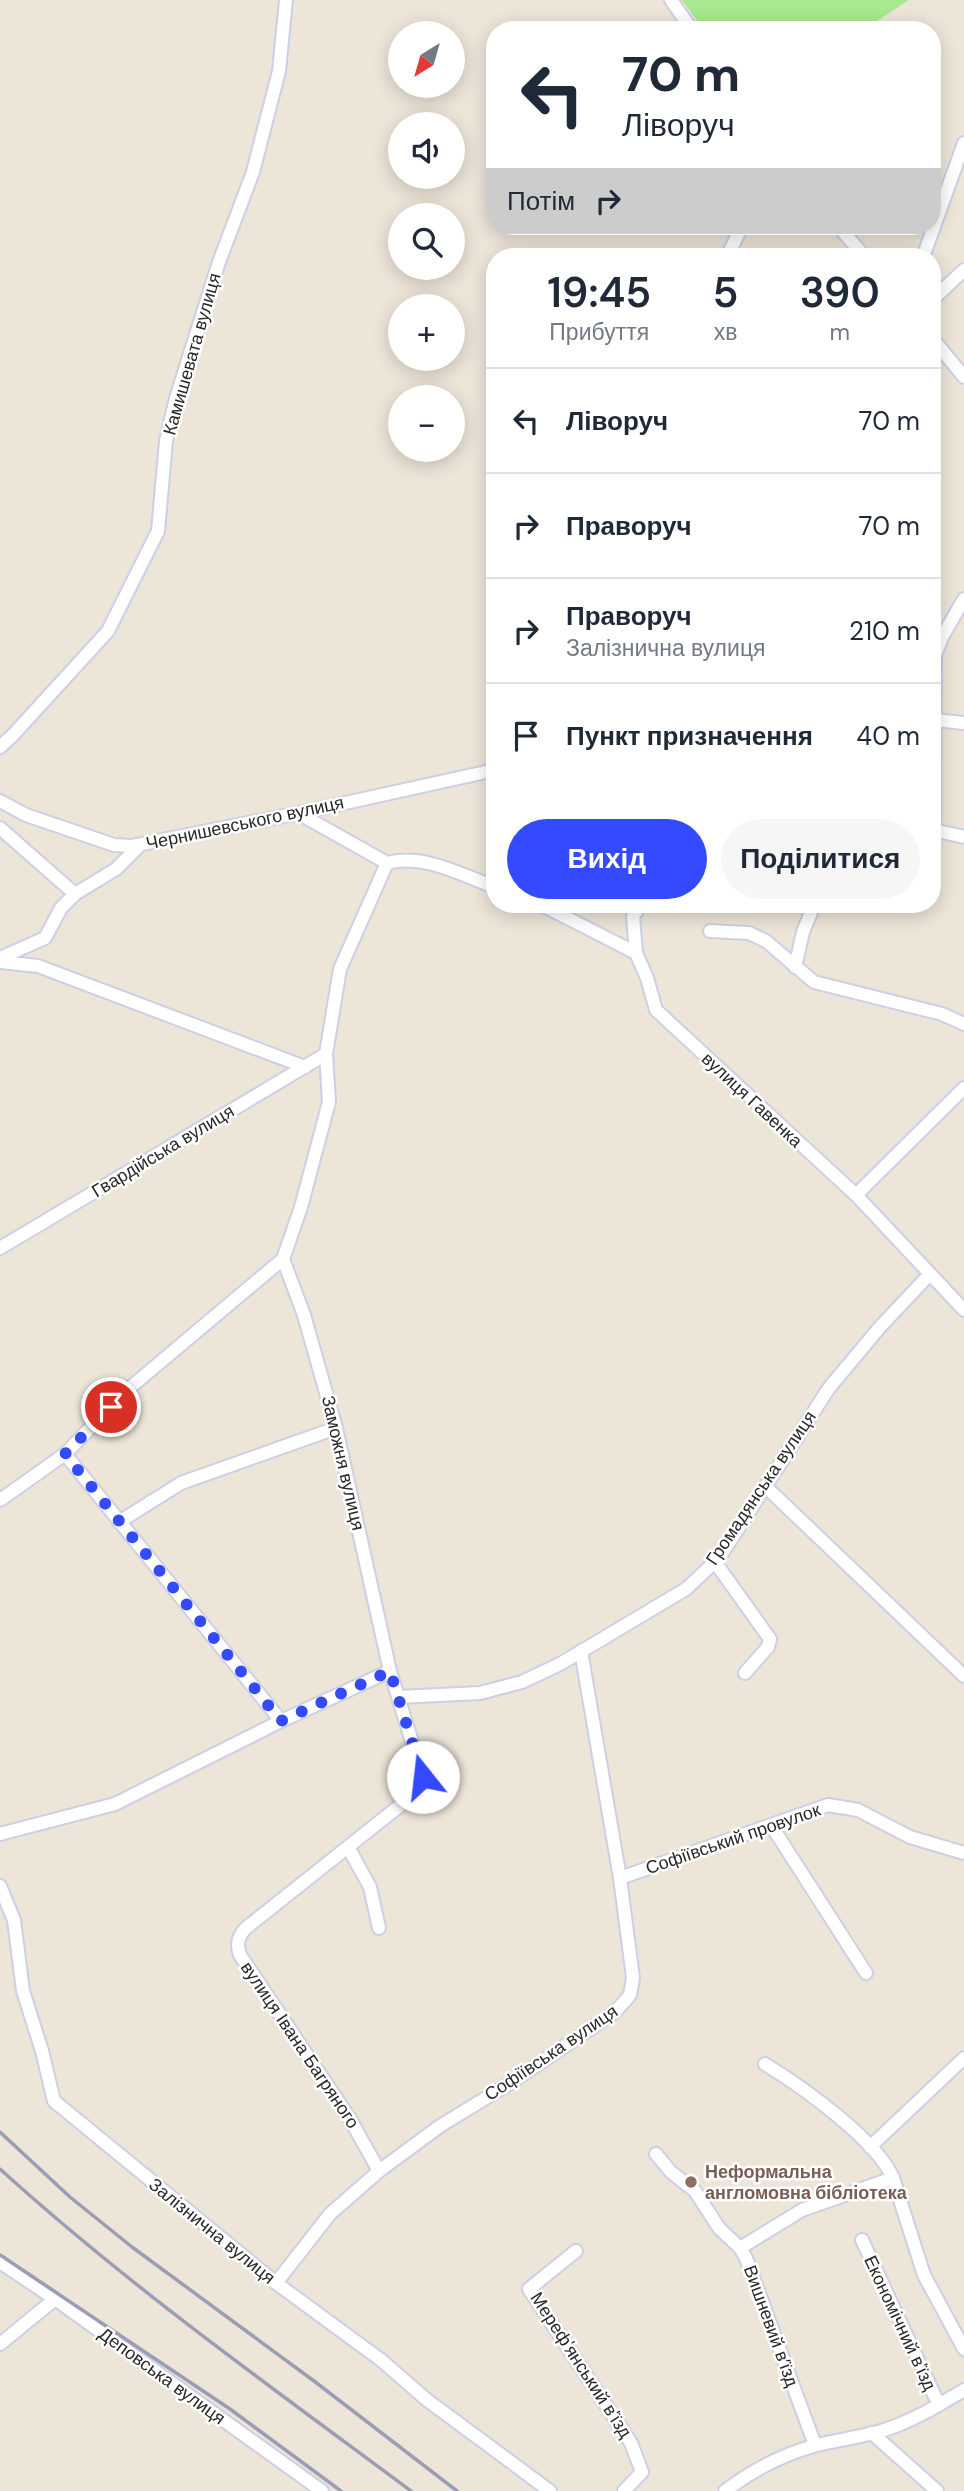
<!DOCTYPE html>
<html lang="uk">
<meta charset="utf-8">
<style>
body{margin:0;font-family:"DM Sans",sans-serif;background:#f6f6f7;color:#1f2937;height:100vh;display:flex;flex-direction:column;font-size:26px;white-space:nowrap}
*{box-sizing:border-box;margin:0}
p{font-size:23px;color:#747a83}
.icon{flex:none;width:38px;height:38px;fill:none;stroke:currentColor;stroke-width:2;stroke-linecap:round;stroke-linejoin:round}
.map{position:relative;flex:1;overflow:hidden}
.panel{position:absolute;left:486px;top:248px;width:455px;height:665px;display:flex;flex-direction:column;background:#fff;border-radius:28px;box-shadow:0 4px 18px #0003}
.panel>*{flex:none}
.banner{position:absolute;left:486px;top:21px;width:455px;height:214px;border-radius:28px;box-shadow:0 4px 18px #0003;background:#fff;color:#1f2937;overflow:hidden}
.needle{width:46px;rotate:217deg}
.tools{position:absolute;left:388px;top:21px;display:grid;gap:14px}
.tools a{display:grid;place-items:center;width:77px;height:77px;border-radius:50%;background:#fff;box-shadow:0 4px 18px #0003;font-size:35px}
.pin{position:absolute;display:grid;place-items:center;width:60px;height:60px;color:#fff;margin:-30px;border:4px solid #fff;border-radius:50%;box-shadow:0 2px 7px #0007}
.me{position:absolute;width:77px;margin:-38px;rotate:344deg;stroke-linejoin:round;filter:drop-shadow(0 0 5px #0008)}
.turn{display:flex;align-items:center;gap:24px;height:147px;padding:0 21px;font-size:32px}
.turn .icon{width:91px;height:91px;stroke-width:2.5}
.turn b{display:block;font-size:49px;line-height:60px}
.then{display:flex;align-items:center;height:66px;padding:0 21px;background:#0003;gap:14px;font-size:26px}
.eta{display:flex;justify-content:space-evenly;align-items:center;height:119px;text-align:center}
.eta b{font-size:42px;font-weight:600;line-height:49px}
.primary-button{display:flex;gap:14px;margin-top:auto;padding:14px 21px}
.primary-button a{flex:1;height:80px;border-radius:42px;background:#334aff;color:#fff;font-size:28px;font-weight:600;line-height:80px;text-align:center}
.primary-button a+a{background:#f6f6f7;color:#1f2937}
ul{padding:0;list-style:none}
li{display:flex;align-items:center;gap:21px;height:105px;padding:0 21px;border-top:2px solid #e0e1e3}
li div{flex:1}
li b{display:block;font-size:26px}
li em{font-style:normal}
.map>svg:first-child{display:block}
.green{fill:#a7e98e}
.lines{fill:none;stroke-linecap:round;stroke-linejoin:round}
.minor-casing{stroke:#cdd0e3;stroke-width:16}
.minor{stroke:#fff;stroke-width:12}
.rail{stroke:#9b9db5;stroke-width:3.5}
.route{stroke:#334aff;stroke-width:12;stroke-dasharray:0 21.6}
.education-dot{fill:#8d6e63;stroke:#fff;stroke-width:2.5}
.labels{text-anchor:middle;stroke-width:5;stroke-linejoin:round;paint-order:stroke}
.street-label{font-size:18px;fill:#282828;stroke:#fff}
.education-label{font-size:18px;font-weight:bold;fill:#785e54;stroke:#fff;text-anchor:start}
</style>
<div class="map">
<svg width="964" height="2491" viewBox="0 0 964 2491">
<rect width="100%" height="100%" fill="#ede5d8"/>
<path class="green" d="M682 0H909L863 30H704Z"/>
<g class="lines">
<defs>
<g id="minor">
<path d="M671 0 692 30"/>
<path d="M838 226 865 257"/>
<path d="M727 257 742 226"/>
<path d="M923 257 964 143"/>
<path d="M933 299 964 270"/>
<path d="M933 339 964 377"/>
<path d="M935 720 964 723"/>
<path d="M0 747 13 735 108 631 158 531 166 441 176 398 219 262 253 172 279 71 286 0"/>
<path d="M0 801 26 815 114 845 132 846 309 811 495 770"/>
<path d="M298 813 387 863C423 853 461 875 495 887"/>
<path d="M0 828 75 894"/>
<path d="M933 830 964 837"/>
<path d="M934 831 935 655 942 637 964 599"/>
<path d="M542 905 636 953 647 978 656 1010 856 1195 964 1310"/>
<path d="M710 931 749 933 766 941 814 982 942 1014 964 1024"/>
<path d="M636 953 633 916 641 905"/>
<path d="M0 958 45 938 61 908 75 894 116 869 140 845"/>
<path d="M0 962 38 966 305 1067"/>
<path d="M795 967 803 932 814 905"/>
<path d="M856 1195 964 1088"/>
<path d="M0 1248 326 1054"/>
<path d="M283 1259 304 1315 336 1428 390 1671 423 1777 417 1792 246 1928C238 1936 236 1944 240 1955L350 2119 379 2171"/>
<path d="M283 1259 301 1207 329 1102 326 1054 340 969 387 863"/>
<path d="M65 1454 281 1721"/>
<path d="M765 1486 964 1676"/>
<path d="M0 1500 65 1454 126 1391 283 1259"/>
<path d="M119 1522 181 1483 336 1428"/>
<path d="M715 1562 770 1639 768 1647 745 1673"/>
<path d="M399 1697 480 1693 522 1682 560 1664 686 1589 719 1558 829 1388 880 1327 929 1275"/>
<path d="M771 1825 866 1973"/>
<path d="M0 1834 115 1804 281 1721 390 1671"/>
<path d="M348 1847 370 1887 379 1928"/>
<path d="M620 1878 828 1805 858 1810 910 1837 964 1853"/>
<path d="M0 1886 14 1920 23 1991 42 2051 54 2101 276 2283 381 2360 427 2400 550 2491"/>
<path d="M765 2064C801 2086 877 2140 893 2178L924 2275 964 2349"/>
<path d="M870 2147 964 2058"/>
<path d="M656 2154 671 2172 695 2191 719 2228 740 2248 746 2258 815 2445"/>
<path d="M862 2240 939 2405"/>
<path d="M740 2248 802 2210 893 2178"/>
<path d="M576 2251 529 2289 631 2443 642 2472 624 2491"/>
<path d="M0 2262 55 2299 322 2491"/>
<path d="M276 2283 330 2214 379 2171 440 2126 507 2085 615 2012 630 1995 633 1978 620 1878 581 1651"/>
<path d="M0 2344 55 2299"/>
<path d="M872 2433 937 2491"/>
<path d="M725 2491C753 2470 783 2454 817 2445 838 2440 860 2437 881 2431 911 2422 937 2406 964 2390"/>
</g>
</defs>
<use href="#minor" class="minor-casing"/>
<use href="#minor" class="minor"/>
<g class="rail">
<path d="M0 2132 70 2197 132 2247 314 2381 457 2491"/>
<path d="M0 2169C129 2286 271 2387 411 2491"/>
<path d="M0 2255 230 2409 341 2491"/>
</g>
</g>
<g class="lines">
<path class="route" d="M111 1407 65 1454 281 1721 390 1671 423 1777"/>
</g>
<circle class="education-dot" cx="691" cy="2182" r="7"/>
<g class="labels">
<g class="street-label">
<text transform="translate(192 354) rotate(-74)" y="6">Камишевата вулиця</text>
<text transform="translate(245 823) rotate(-12)" y="6">Чернишевського вулиця</text>
<text transform="translate(752 1100) rotate(43)" y="6">вулиця Гавенка</text>
<text transform="translate(163 1151) rotate(-31)" y="6">Гвардійська вулиця</text>
<text transform="translate(343 1463) rotate(77)" y="6">Заможня вулиця</text>
<text transform="translate(761 1488) rotate(-56)" y="6">Громадянська вулиця</text>
<text transform="translate(733 1839) rotate(-19)" y="6">Софіївський провулок</text>
<text transform="translate(300 2045) rotate(56)" y="6">вулиця Івана Багряного</text>
<text transform="translate(551 2053) rotate(-34)" y="6">Софіївська вулиця</text>
<text transform="translate(212 2231) rotate(39)" y="6">Залізнична вулиця</text>
<text transform="translate(900 2323) rotate(65)" y="6">Економічний в'їзд</text>
<text transform="translate(771 2326) rotate(70)" y="6">Вишневий в’їзд</text>
<text transform="translate(581 2365) rotate(57)" y="6">Мереф'янський в'їзд</text>
<text transform="translate(162 2376) rotate(36)" y="6">Деповська вулиця</text>
</g>
<g class="education-label">
<text x="705" y="2178">Неформальна<tspan x="705" dy="21">англомовна бібліотека</tspan></text>
</g>
</g>
</svg>
<div class="tools">
<a><svg class="needle" viewBox="-14 -14 28 28"><path d="M0-13l5 13h-10z" fill="#e53935"/><path d="M0 13l5-13h-10z" fill="#747a83"/></svg></a>
<a><svg class="icon" aria-label="sound" viewBox="0 0 24 24"><path d="M4 9h4l5-4v14l-5-4H4zM17 9q2 3 0 6"/></svg></a>
<a><svg class="icon" aria-label="search" viewBox="0 0 24 24"><circle cx="10" cy="10" r="6"/><path d="M15 15l6 6"/></svg></a>
<a>+</a>
<a>−</a>
</div>
<div class="pin" style="left:111px;top:1407px;background:#d93025"><svg class="icon" aria-label="arrive" viewBox="0 0 24 24"><path d="M6 21V4h12l-3 4 3 4H6"/></svg></div>
<svg class="me" style="left:423px;top:1777px" viewBox="-20 -20 40 40"><circle r="19" fill="#fff"/><path d="M0-13L10 11 0 6-10 11z" fill="#334aff"/></svg>
<div class="banner">
<div class="turn"><svg class="icon" aria-label="left" viewBox="0 0 24 24"><path d="M17 20v-9H6M10 6l-5 5 5 5"/></svg><div><b>70 m</b>Ліворуч</div></div>
<div class="then">Потім<svg class="icon" aria-label="right" viewBox="0 0 24 24"><path d="M7 20v-9h11M14 6l5 5-5 5"/></svg></div>
</div>
<section class="panel">
<div class="eta">
<div><b>19:45</b><p>Прибуття</p></div>
<div><b>5</b><p>хв</p></div>
<div><b>390</b><p>m</p></div>
</div>
<ul>
<li><svg class="icon" aria-label="left" viewBox="0 0 24 24"><path d="M17 20v-9H6M10 6l-5 5 5 5"/></svg><div><b>Ліворуч</b></div><em>70 m</em></li>
<li><svg class="icon" aria-label="right" viewBox="0 0 24 24"><path d="M7 20v-9h11M14 6l5 5-5 5"/></svg><div><b>Праворуч</b></div><em>70 m</em></li>
<li><svg class="icon" aria-label="right" viewBox="0 0 24 24"><path d="M7 20v-9h11M14 6l5 5-5 5"/></svg><div><b>Праворуч</b><p>Залізнична вулиця</p></div><em>210 m</em></li>
<li><svg class="icon" aria-label="arrive" viewBox="0 0 24 24"><path d="M6 21V4h12l-3 4 3 4H6"/></svg><div><b>Пункт призначення</b></div><em>40 m</em></li>
</ul>
<div class="primary-button"><a>Вихід</a><a>Поділитися</a></div>
</section>
</div>
